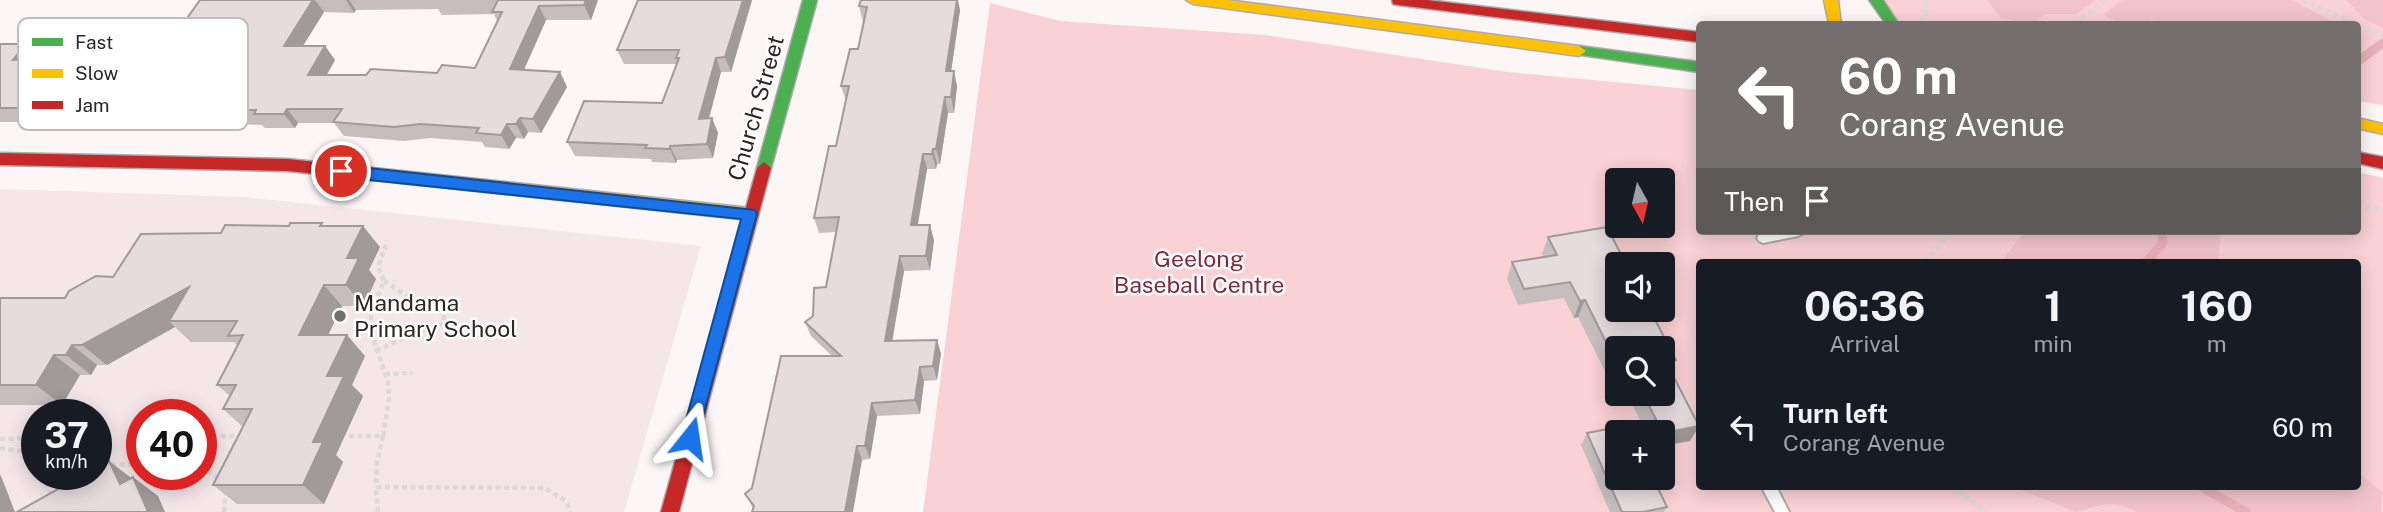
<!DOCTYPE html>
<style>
body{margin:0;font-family:"Public Sans",sans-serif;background:#242831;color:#f1f3f6;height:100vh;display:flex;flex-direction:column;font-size:26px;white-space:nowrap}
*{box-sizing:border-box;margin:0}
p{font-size:23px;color:#9ea1a6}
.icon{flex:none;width:38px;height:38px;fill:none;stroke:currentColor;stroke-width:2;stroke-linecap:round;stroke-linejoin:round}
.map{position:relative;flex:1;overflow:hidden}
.details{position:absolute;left:1696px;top:259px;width:665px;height:231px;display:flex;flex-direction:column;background:#171b24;border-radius:7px;box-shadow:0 4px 18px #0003}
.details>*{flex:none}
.banner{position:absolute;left:1696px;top:21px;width:665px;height:214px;border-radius:7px;box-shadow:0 4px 18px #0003;background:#746e6f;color:#fff;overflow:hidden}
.needle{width:46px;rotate:172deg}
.fabs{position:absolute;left:1605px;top:168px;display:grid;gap:14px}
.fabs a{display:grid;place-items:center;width:70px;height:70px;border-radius:7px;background:#171b24;box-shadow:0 4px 18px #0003;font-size:35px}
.speed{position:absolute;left:21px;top:399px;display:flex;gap:14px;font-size:35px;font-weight:700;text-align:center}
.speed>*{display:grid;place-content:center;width:91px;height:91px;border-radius:50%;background:#171b24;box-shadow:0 4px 18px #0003;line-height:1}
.speed small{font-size:18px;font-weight:400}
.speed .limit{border:10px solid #d22;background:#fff;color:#111}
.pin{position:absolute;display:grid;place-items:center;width:60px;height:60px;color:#fff;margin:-30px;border:4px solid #fff;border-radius:50%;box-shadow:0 2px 7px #0007}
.me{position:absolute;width:77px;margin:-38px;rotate:15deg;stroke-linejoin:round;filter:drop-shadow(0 0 5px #0008)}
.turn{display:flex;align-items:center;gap:24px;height:147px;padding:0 28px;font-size:32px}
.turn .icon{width:91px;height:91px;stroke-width:2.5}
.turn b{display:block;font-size:49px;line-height:60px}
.then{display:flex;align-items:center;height:66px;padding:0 28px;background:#0003;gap:14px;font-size:26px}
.eta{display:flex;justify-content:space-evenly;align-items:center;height:119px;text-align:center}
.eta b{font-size:42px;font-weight:700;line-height:49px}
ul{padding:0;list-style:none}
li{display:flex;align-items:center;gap:21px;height:98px;padding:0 28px}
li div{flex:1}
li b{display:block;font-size:26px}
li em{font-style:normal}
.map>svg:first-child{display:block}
.built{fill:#f5e7e9;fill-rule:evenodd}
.green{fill:#fad1d4;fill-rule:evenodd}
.forest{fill:#f2c4c9}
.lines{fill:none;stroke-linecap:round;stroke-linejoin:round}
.stream{stroke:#e8b1b7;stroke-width:9}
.lane-casing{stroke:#afaaab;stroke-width:4}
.fast-casing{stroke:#afaaab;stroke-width:3}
.slow-casing{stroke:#afaaab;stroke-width:3}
.jam-casing{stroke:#afaaab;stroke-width:3}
.path{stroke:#dbd9d9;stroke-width:4.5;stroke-dasharray:5 3.5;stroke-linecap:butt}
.lane{fill:#fffefe;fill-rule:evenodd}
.fast{fill:#4caf50;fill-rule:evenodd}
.slow{fill:#ffc107;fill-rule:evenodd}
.jam{fill:#c62828;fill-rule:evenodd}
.wall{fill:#c5bdbe;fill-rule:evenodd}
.shaded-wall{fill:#a09a9b}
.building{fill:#e5dcdd;stroke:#a09a9b;stroke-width:2}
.route{fill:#1a73e8;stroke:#114b97;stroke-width:2}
.poi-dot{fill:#746e6f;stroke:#fff;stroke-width:2.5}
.labels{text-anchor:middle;stroke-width:5;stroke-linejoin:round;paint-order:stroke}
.street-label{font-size:23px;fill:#2b2526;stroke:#fff}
.park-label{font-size:23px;fill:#822839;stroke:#fff}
.poi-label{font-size:23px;fill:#2b2526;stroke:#fff;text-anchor:start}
.key{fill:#fff;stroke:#bfbebe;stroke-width:2}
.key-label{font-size:19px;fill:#2b2526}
</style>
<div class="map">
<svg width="2383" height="512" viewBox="0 0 2383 512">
<rect width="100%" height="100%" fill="#fcf6f7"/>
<path class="built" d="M0 189 245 197 701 246 624 512H0ZM37 415H96V474H37ZM142 415H201V474H142Z"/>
<g class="green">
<path d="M1884 0H2383V105L2357 101V24H1901Z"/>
<path d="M990 3 1060 21 1265 35 1507 72 1699 90V231H2357V172L2383 178V512H923ZM1617 180H1662V226H1617ZM1699 262H2357V486H1699ZM1617 264H1662V310H1617ZM1617 348H1662V394H1617ZM1617 432H1662V478H1617Z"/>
</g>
<g class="forest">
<path d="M1987 0H2096L2076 14H2046L2030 24 2001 18Z"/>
<path d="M2122 0H2292L2332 21 2324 24H2207L2196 21 2173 24 2152 20 2136 24H2123L2103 15Z"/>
<path d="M2346 0H2383V28L2366 20Z"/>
<path d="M2025 231H2221L2218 262H2001Z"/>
<path d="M2357 471 2382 492 2381 512H2137C2112 499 2101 505 2076 512L2014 487 2357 486Z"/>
</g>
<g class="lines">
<g class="stream">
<path d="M2357 62 2383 43"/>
<path d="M2146 262 2163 243 2162 231"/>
<path d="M2200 486 2246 512"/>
</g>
<defs>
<g id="lane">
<path d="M1774 231H1804L1802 234 1798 236 1763 243 1759 241 1757 238 1759 235Z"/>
<path d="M1761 486H1776L1789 512H1775Z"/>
</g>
<g id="fast">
<path d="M803 0H817L771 168 764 174 757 168Z"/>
<path d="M1869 0H1883L1899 24H1886Z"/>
<path d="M1579 46 1699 62V72L1574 54 1572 51Z"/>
</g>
<g id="slow">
<path d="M1186 0H1227L1579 46 1586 51 1579 56 1193 4Z"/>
<path d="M1824 0H1838L1841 24H1829Z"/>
<path d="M2357 118 2383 124V134L2357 128Z"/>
<path d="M335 164 750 208 758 214 750 220 335 176 328 170Z"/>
</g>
<g id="jam">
<path d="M1392 0H1427L1699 32V42L1398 5 1393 4Z"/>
<path d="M2357 152 2383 157V169L2357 163Z"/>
<path d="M0 153 288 159 335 164 342 170 335 176 288 171 0 165Z"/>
<path d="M764 162 771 168 679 512H661L757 168Z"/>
</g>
</defs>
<use href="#lane" class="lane-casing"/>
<use href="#fast" class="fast-casing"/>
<use href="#slow" class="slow-casing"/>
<use href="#jam" class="jam-casing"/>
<g class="path">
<path d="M2302 0 2356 24"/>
<path d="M1921 22 1926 16V0"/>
<path d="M2075 24 2105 0"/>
<path d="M2357 25 2383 37"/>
<path d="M2357 205 2383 210"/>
<path d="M1924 262 1954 231"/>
<path d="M376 351 405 337 443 324 446 307 412 299 384 281"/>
<path d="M385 374 412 373"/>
<path d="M349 436H383L377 462 376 487"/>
<path d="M383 436 389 398 388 382 370 329 372 310 384 281 378 266 386 245"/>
<path d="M0 439 37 438"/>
<path d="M0 448 28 452 37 457"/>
<path d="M201 461 216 436H242"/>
<path d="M111 465 142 464"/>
<path d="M201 465 220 479"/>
<path d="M44 474 52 499"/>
<path d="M1951 486 1986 512"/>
<path d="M224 512 226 492"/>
<path d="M378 512 376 487 545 488 566 501 570 512"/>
</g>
<use href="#lane" class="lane"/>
<use href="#fast" class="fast"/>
<use href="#slow" class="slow"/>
<use href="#jam" class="jam"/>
</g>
<g class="wall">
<path d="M200 0H598L591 20H546L524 70 560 72 567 87 541 133 528 132 524 139 516 138 509 149 485 147 482 142 430 138 404 141 344 136 334 123H298L295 128H265L262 125 237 124 231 117H163L150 103 176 66H146L109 116 42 115 36 122H0V44L39 59H94L178 31ZM438 9 442 15 494 14 497 21 475 68 437 73 327 75 335 60 325 46H303L324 12 354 13 356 10Z"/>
<path d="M752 0 731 72H721L709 119 712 118 718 133 713 158 677 160 676 163 652 162 651 159 575 156 567 142 662 103 677 64H624L617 50Z"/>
<path d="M859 6 960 10 951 71 957 86 954 113H948L940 164H937L936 169H927L918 225 934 240 930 270 904 271 892 340H937L941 354 937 380 924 381 920 414 877 416 870 459 862 460 753 508 745 494 752 488 832 356 811 336 805 322 813 316 826 287 836 232 819 233 814 218 836 146 846 101 841 86 858 49 864 22H863Z"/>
<path d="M324 226 380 247 369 270 376 279 364 306H342L328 335 365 356 352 385 363 396 336 455 343 462 324 504H237L213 485 243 427 223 409 230 396 217 385 238 346 234 342H191L175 327 107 365H97L91 375H80L62 405H0V298H65L221 233Z"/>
<path d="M1548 237 1671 370 1699 426 1690 441 1662 446V432H1646L1627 394H1662L1617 348V386L1613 387 1578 317 1574 318 1564 298 1518 305 1507 279 1512 262 1544 257 1542 254Z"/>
<path d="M1587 433 1667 507 1664 512H1610L1581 445Z"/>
</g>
<g class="shaded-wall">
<path d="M313 0H315L324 12 294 60 284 46Z"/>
<path d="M346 0H349L356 10 354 13Z"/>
<path d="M586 0H598L591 20 584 5Z"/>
<path d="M743 0H752L731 72 725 57Z"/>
<path d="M957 0H958L960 10 949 86 946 71Z"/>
<path d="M539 6 546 20 518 83 510 69Z"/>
<path d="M26 44 39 59 27 74 13 60Z"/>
<path d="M325 46 335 60 318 89 308 75Z"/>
<path d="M133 52 146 66 109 116 95 102Z"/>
<path d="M716 58 721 72 705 133 699 119Z"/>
<path d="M954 71 957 86 954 113 951 97Z"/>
<path d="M560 72 567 87 541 133 533 119Z"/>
<path d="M945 97 948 113 940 164 936 149Z"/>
<path d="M28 101 42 115 36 122 22 108Z"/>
<path d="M287 109 298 123 295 128 284 114Z"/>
<path d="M520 118 528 132 524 139 516 124Z"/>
<path d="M712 118 718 133 713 158 707 144Z"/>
<path d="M507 124 516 138 509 149 501 135Z"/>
<path d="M670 146 677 160 676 163 670 149Z"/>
<path d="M933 149 937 164 936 169 932 154Z"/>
<path d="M923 154 927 169 915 240 911 225Z"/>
<path d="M930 225 934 240 930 270 926 256Z"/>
<path d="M363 226 380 247 369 270 376 279 364 306 346 285 347 258Z"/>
<path d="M900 256 904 271 890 355 885 341Z"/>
<path d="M324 285 342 306 318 356 299 335Z"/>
<path d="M189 287 169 321 175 327 107 365 82 345Z"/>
<path d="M1585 300 1578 317 1574 318 1580 301Z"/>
<path d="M347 335 365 356 352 385 363 396 336 455 343 462 324 504 303 485 327 376Z"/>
<path d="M937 340 941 354 937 380 933 366Z"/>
<path d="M72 345 97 365 91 375 66 355Z"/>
<path d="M54 355 80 375 62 405 36 385Z"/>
<path d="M1676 360 1667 376 1666 362Z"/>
<path d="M920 367 924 381 920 414 915 400Z"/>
<path d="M872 403 877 416 870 459 865 446Z"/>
<path d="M1699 426 1690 441 1662 446V433Z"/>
<path d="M857 446 862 460 853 512H845Z"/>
<path d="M109 461 134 480 133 477 158 496 165 512H148L120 484Z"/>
<path d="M0 475 1 476 15 512H0Z"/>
</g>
<g class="building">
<path d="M200 0H313L284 46H325L308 75H366L371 69 437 73 442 65 475 68 502 12H492L498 0H586L584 5 539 6 510 69 560 72 533 119 520 118 516 124H507L501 135 476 133 479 128 420 124 394 127 333 122 342 109H287L284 114H254L256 110H225L229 103H150L186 52H133L95 102 28 101 22 108H0V44H26L13 60 94 59 117 30 178 31Z"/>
<path d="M638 0H743L725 57 716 58 699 119 712 118 707 144 670 146V149L645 148 647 145 567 142 584 101 662 103 679 58H676L679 50H617Z"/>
<path d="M861 0H957L946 71H954L951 97H945L936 149H933L932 154H923L911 225H930L926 256H900L885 341 937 340 933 366 920 367 915 400 872 403 865 446H857L845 512H752L754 506 745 494 752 488 781 356H841L805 322 813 316 814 288 826 287 839 217 814 218 829 146H836L849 86H841L850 49H858L867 7 859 6Z"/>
<path d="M290 223H322L320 226H363L347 258H359L346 285H324L299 335H347L327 376H344L313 442H323L303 485H213L252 409H223L236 385H217L243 335 228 336 237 321H169L189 287 82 345H72L66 355H54L36 385H0V298H65L69 291 96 276 113 277 141 234 221 233 225 225 289 226Z"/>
<path d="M1607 227 1626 264H1617V310H1650L1676 360 1666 362 1699 426 1663 433 1643 394H1662V348H1617V364L1585 300 1580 301 1570 282 1524 289 1512 262 1557 255 1548 237Z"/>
<path d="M1629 425 1632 432H1617V478H1653L1667 507 1643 512H1622L1587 433Z"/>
<path d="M109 461 120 484 133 477 148 512H17L85 474H96V468Z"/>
</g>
<path class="route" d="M341 165 755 210 757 214 696 443 690 445 684 443 681 438 741 219 341 177 334 171Z"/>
<circle class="poi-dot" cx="340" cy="316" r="7"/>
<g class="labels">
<g class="street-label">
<text transform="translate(756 108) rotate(-74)" y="8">Church Street</text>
</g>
<g class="park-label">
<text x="1199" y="267">Geelong<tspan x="1199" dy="26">Baseball Centre</tspan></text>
</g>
<g class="poi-label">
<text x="354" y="311">Mandama<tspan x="354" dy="26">Primary School</tspan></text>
</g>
</g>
<rect x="18" y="18" width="230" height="112" rx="10" class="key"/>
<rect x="32" y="38" width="31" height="8" fill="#4caf50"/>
<rect x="32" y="69" width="31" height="9" fill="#ffc107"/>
<rect x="32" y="101" width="31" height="8" fill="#c62828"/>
<g class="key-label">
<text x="75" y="49">Fast</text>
<text x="75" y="80">Slow</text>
<text x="75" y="112">Jam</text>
</g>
</svg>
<div class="fabs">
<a><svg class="needle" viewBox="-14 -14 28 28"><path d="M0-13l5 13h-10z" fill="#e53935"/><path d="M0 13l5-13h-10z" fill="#9ea1a6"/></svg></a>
<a><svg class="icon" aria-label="sound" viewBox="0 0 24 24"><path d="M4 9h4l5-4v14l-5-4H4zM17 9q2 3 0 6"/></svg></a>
<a><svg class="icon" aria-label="search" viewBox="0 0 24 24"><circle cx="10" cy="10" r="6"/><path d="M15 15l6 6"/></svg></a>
<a>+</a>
</div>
<div class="speed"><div>37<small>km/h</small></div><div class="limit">40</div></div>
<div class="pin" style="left:341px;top:171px;background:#d93025"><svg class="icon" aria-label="arrive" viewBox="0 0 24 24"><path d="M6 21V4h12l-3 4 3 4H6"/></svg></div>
<svg class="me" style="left:690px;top:438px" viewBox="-20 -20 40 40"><path d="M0-17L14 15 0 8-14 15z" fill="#1a73e8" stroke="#fff" stroke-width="4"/></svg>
<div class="banner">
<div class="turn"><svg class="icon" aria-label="left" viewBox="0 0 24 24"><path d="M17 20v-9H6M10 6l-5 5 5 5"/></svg><div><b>60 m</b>Corang Avenue</div></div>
<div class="then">Then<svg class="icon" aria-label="arrive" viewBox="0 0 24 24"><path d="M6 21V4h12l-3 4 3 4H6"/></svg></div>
</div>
<section class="details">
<div class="eta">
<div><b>06:36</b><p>Arrival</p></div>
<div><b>1</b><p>min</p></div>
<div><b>160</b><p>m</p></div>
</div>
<ul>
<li><svg class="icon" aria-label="left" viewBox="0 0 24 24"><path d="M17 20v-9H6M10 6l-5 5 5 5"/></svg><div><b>Turn left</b><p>Corang Avenue</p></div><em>60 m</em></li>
</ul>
</section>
</div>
